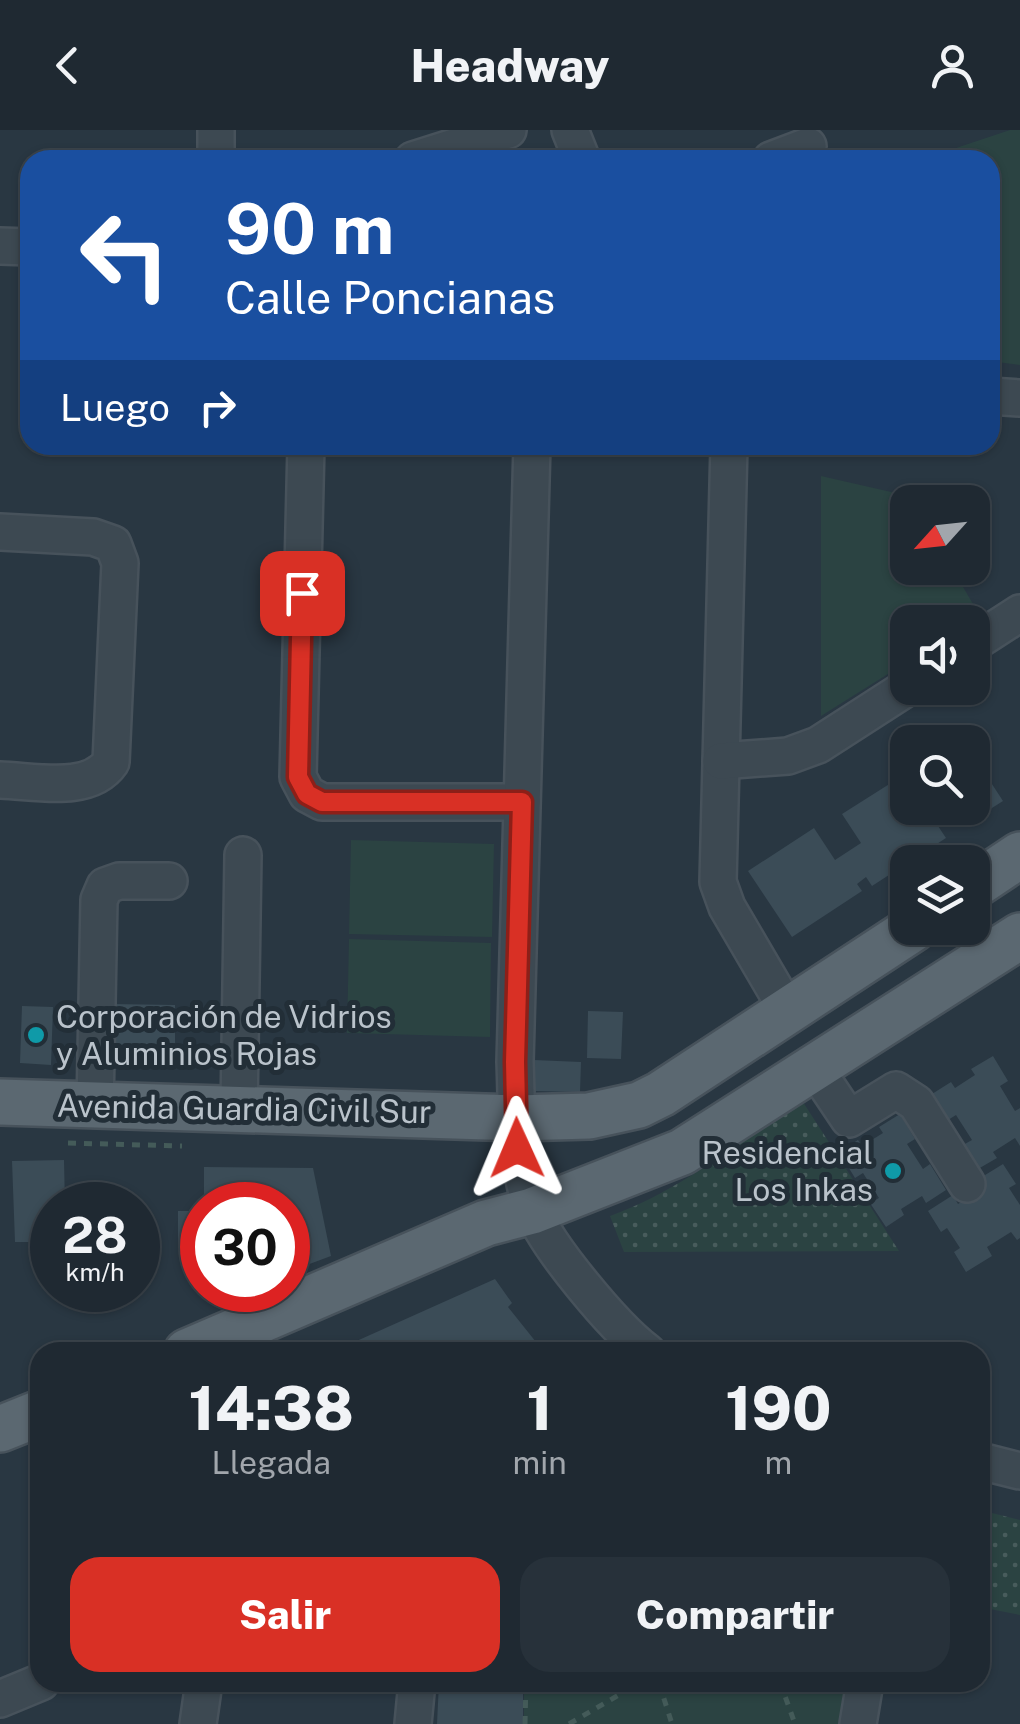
<!DOCTYPE html>
<html lang="es">
<meta charset="utf-8">
<style>
body{margin:0;font-family:"Public Sans",sans-serif;background:#27313a;color:#f1f3f6;height:100vh;display:flex;flex-direction:column;font-size:38px;white-space:nowrap}
*{box-sizing:border-box;margin:0}
p{font-size:32px;color:#a1a6ac}
.icon{flex:none;width:55px;height:55px;fill:none;stroke:currentColor;stroke-width:2;stroke-linecap:round;stroke-linejoin:round}
.map{position:relative;flex:1;overflow:hidden}
.sheet{position:absolute;left:30px;top:1212px;width:960px;height:350px;display:flex;flex-direction:column;background:#1f2932;border-radius:30px;box-shadow:0 2px 8px #0004,0 0 0 2px #3c454d}
.sheet>*{flex:none}
.top-card{position:absolute;left:20px;top:20px;width:980px;height:305px;border-radius:30px;box-shadow:0 2px 8px #0004,0 0 0 2px #3c454d;background:#1a4fa0;color:#fff;overflow:hidden}
.needle{width:65px;rotate:243deg}
.fabs{position:absolute;left:890px;top:355px;display:grid;gap:20px}
.fabs a{display:grid;place-items:center;width:100px;height:100px;border-radius:20px;background:#1f2932;box-shadow:0 2px 8px #0004,0 0 0 2px #3c454d;font-size:50px}
.speed{position:absolute;left:30px;top:1052px;display:flex;gap:20px;font-size:50px;font-weight:700;text-align:center}
.speed>*{display:grid;place-content:center;width:130px;height:130px;border-radius:50%;background:#1f2932;box-shadow:0 2px 8px #0004,0 0 0 2px #3c454d;line-height:1}
.speed small{font-size:25px;font-weight:400}
.speed .limit{border:15px solid #d22;background:#fff;color:#111}
.pin{position:absolute;display:grid;place-items:center;width:85px;height:85px;color:#fff;margin:-42px;border-radius:20px;box-shadow:0 5px 15px #0006}
.me{position:absolute;width:110px;margin:-55px;rotate:359deg;stroke-linejoin:round;filter:drop-shadow(0 0 8px #0008)}
.turn{display:flex;align-items:center;gap:35px;height:210px;padding:0 40px;font-size:45px}
.turn .icon{width:130px;height:130px;stroke-width:2.5}
.turn b{display:block;font-size:70px;line-height:85px}
.then{display:flex;align-items:center;height:95px;padding:0 40px;background:#0003;gap:20px;font-size:38px}
.eta{display:flex;justify-content:space-evenly;align-items:center;height:170px;text-align:center}
.eta b{font-size:60px;font-weight:800;line-height:70px}
.cta{display:flex;gap:20px;margin-top:auto;padding:20px 40px}
.cta a{flex:1;height:115px;border-radius:30px;background:#d93025;color:#fff;font-size:40px;font-weight:800;line-height:115px;text-align:center}
.cta a+a{background:#27313a;color:#f1f3f6}
header{display:flex;justify-content:space-between;align-items:center;height:130px;padding:0 40px;background:#1f2932;font-size:45px;font-weight:800}
.map>svg:first-child{display:block}
.grass{fill:url(#grass-dots)}
.park{fill:#2b4342}
.building{fill:#3b4c57}
.lines{fill:none;stroke-linecap:round;stroke-linejoin:round}
.minor-casing{stroke:#47525b;stroke-width:40}
.major-casing{stroke:#47525b;stroke-width:50}
.path{stroke:#445b59;stroke-width:5;stroke-dasharray:8 8;stroke-linecap:butt}
.minor{stroke:#3d4952;stroke-width:35}
.major{stroke:#5b6871;stroke-width:45}
.route-casing{stroke:#8d1f18;stroke-width:25}
.route{stroke:#d93025;stroke-width:18}
.culture-dot{fill:#0f9aa8;stroke:#222e37;stroke-width:4}
.labels{text-anchor:middle;stroke-width:10;stroke-linejoin:round;paint-order:stroke}
.poi-label{font-size:32px;fill:#bac3cb;stroke:#222e37;text-anchor:start}
.street-label{font-size:32px;fill:#bac3cb;stroke:#222e37}
</style>
<header><svg class="icon" aria-label="back" viewBox="0 0 24 24"><path d="M15 5l-7 7 7 7"/></svg>Headway<svg class="icon" aria-label="person" viewBox="0 0 24 24"><circle cx="12" cy="8" r="4"/><path d="M4 21q1-7 8-7t8 7"/></svg></header>
<div class="map">
<svg width="1020" height="1594" viewBox="0 0 1020 1594">
<defs>
<pattern id="grass-dots" width="8" height="8" patternUnits="userSpaceOnUse" patternTransform="scale(2.5)"><rect width="8" height="8" fill="#2b4342"/><path d="M2 2h.1M6 6h.1" fill="none" stroke="#485c5c" stroke-width="1.8" stroke-linecap="round"/></pattern>
</defs>
<rect width="100%" height="100%" fill="#293742"/>
<g class="grass">
<path d="M801 969 899 1121 624 1122 610 1086C680 1061 741 1011 801 969Z"/>
<path d="M980 1380 1020 1390V1485L980 1477Z"/>
</g>
<g class="park">
<path d="M1010 0H1020V235L990 231V30H920Z"/>
<path d="M821 346 935 372H908V438H952L980 486 970 492H908L907 532 821 586Z"/>
<path d="M351 710 494 714 492 807 349 804Z"/>
<path d="M349 809 491 813 490 907 347 903Z"/>
<path d="M524 1553H849L842 1594H524Z"/>
</g>
<g class="building">
<path d="M977 631 1003 671 962 697 954 686 938 696 946 708 872 756 866 747 857 754 862 761 792 807 748 741 814 698 835 730 861 713 842 684 902 646 908 654V678H972V635Z"/>
<path d="M110 874 175 875V933H109Z"/>
<path d="M22 876 53 877 51 935 20 933Z"/>
<path d="M588 881 623 882 621 929 587 928Z"/>
<path d="M993 926 1008 951 1000 956 1015 981 1020 978V1016L1015 1008 993 1022 997 1028 978 1039 963 1015 972 1010 956 985 948 990 932 964 951 952 955 958 975 945 971 939Z"/>
<path d="M534 930 581 932 580 962 533 961Z"/>
<path d="M900 984 915 1009 907 1014 923 1039 930 1034 946 1060 926 1073 922 1066 901 1079 904 1085 886 1097 870 1073 879 1068 863 1043 855 1048 839 1022 858 1010 862 1016 883 1003 879 997Z"/>
<path d="M64 1030 65 1075H52V1112H15L12 1031Z"/>
<path d="M1003 1034 1016 1054 1009 1058 1020 1075V1108L1017 1110 1011 1102 987 1117 992 1126 966 1142 954 1122 960 1118 947 1098 941 1102 928 1081 953 1065 958 1074 982 1058 977 1050Z"/>
<path d="M204 1037 313 1038 331 1126 288 1142V1075H204Z"/>
<rect x="178" y="1081" width="24" height="37"/>
<path d="M495 1149 512 1173 508 1177 544 1222H474L465 1210 449 1218 451 1222H332Z"/>
<path d="M439 1552H523V1594H437Z"/>
</g>
<g class="lines">
<defs>
<g id="minor">
<path d="M570 0 582 30"/>
<path d="M216 30V0"/>
<path d="M413 30 508 0"/>
<path d="M771 30 808 16"/>
<path d="M0 116 30 117"/>
<path d="M990 266 1020 268"/>
<path d="M306 315 298 647 307 664 322 672H522"/>
<path d="M532 315 515 932C517 981 515 1031 532 1078 545 1115 615 1198 647 1222"/>
<path d="M729 315 718 752 727 777 789 883"/>
<path d="M0 402 93 407 113 414 120 433 111 632C89 664 36 651 0 650"/>
<path d="M972 514 1020 483"/>
<path d="M721 631 788 626 818 615 908 557"/>
<path d="M814 937 849 989 896 960 916 973 967 1054"/>
<path d="M95 977 99 770 105 756 119 751H169"/>
<path d="M239 980 243 725"/>
<path d="M980 1331 1020 1341"/>
<path d="M0 1569 41 1552"/>
<path d="M198 1594 204 1552"/>
<path d="M413 1594 417 1552"/>
<path d="M858 1594 865 1552"/>
</g>
<g id="major">
<path d="M972 757 1020 725"/>
<path d="M0 972 517 988 589 986 639 975 661 964 914 798"/>
<path d="M187 1222 486 1093 532 1081 682 1022 1020 806"/>
<path d="M0 1299 40 1283"/>
</g>
</defs>
<use href="#minor" class="minor-casing"/>
<use href="#major" class="major-casing"/>
<g class="path">
<path d="M68 1013 182 1016"/>
<path d="M780 1552 795 1594"/>
<path d="M659 1553 672 1594"/>
<path d="M525 1594 526 1552"/>
<path d="M569 1594 641 1552"/>
</g>
<use href="#minor" class="minor"/>
<use href="#major" class="major"/>
</g>
<g class="lines">
<defs>
<path id="route" d="M302 463 298 647 307 664 322 672H522L515 932 517 1018"/>
</defs>
<use href="#route" class="route-casing"/>
<use href="#route" class="route"/>
</g>
<g class="culture-dot">
<circle cx="36" cy="905" r="10"/>
<circle cx="893" cy="1041" r="10"/>
</g>
<g class="labels">
<g class="poi-label">
<text x="56" y="898">Corporación de Vidrios<tspan x="56" dy="37">y Aluminios Rojas</tspan></text>
<text x="873" y="1034" text-anchor="end">Residencial<tspan x="873" dy="37">Los Inkas</tspan></text>
</g>
<g class="street-label">
<text transform="translate(244 979) rotate(1)" y="11">Avenida Guardia Civil Sur</text>
</g>
</g>
</svg>
<div class="fabs">
<a><svg class="needle" viewBox="-14 -14 28 28"><path d="M0-13l5 13h-10z" fill="#e53935"/><path d="M0 13l5-13h-10z" fill="#a1a6ac"/></svg></a>
<a><svg class="icon" aria-label="sound" viewBox="0 0 24 24"><path d="M4 9h4l5-4v14l-5-4H4zM17 9q2 3 0 6"/></svg></a>
<a><svg class="icon" aria-label="search" viewBox="0 0 24 24"><circle cx="10" cy="10" r="6"/><path d="M15 15l6 6"/></svg></a>
<a><svg class="icon" aria-label="layers" viewBox="0 0 24 24"><path d="M12 4l9 5-9 5-9-5zM3 14l9 5 9-5"/></svg></a>
</div>
<div class="speed"><div>28<small>km/h</small></div><div class="limit">30</div></div>
<div class="pin" style="left:302px;top:463px;background:#d93025"><svg class="icon" aria-label="arrive" viewBox="0 0 24 24"><path d="M6 21V4h12l-3 4 3 4H6"/></svg></div>
<svg class="me" style="left:517px;top:1018px" viewBox="-20 -20 40 40"><path d="M0-17L14 15 0 8-14 15z" fill="#d93025" stroke="#fff" stroke-width="4"/></svg>
<div class="top-card">
<div class="turn"><svg class="icon" aria-label="left" viewBox="0 0 24 24"><path d="M17 20v-9H6M10 6l-5 5 5 5"/></svg><div><b>90 m</b>Calle Poncianas</div></div>
<div class="then">Luego<svg class="icon" aria-label="right" viewBox="0 0 24 24"><path d="M7 20v-9h11M14 6l5 5-5 5"/></svg></div>
</div>
<section class="sheet">
<div class="eta">
<div><b>14:38</b><p>Llegada</p></div>
<div><b>1</b><p>min</p></div>
<div><b>190</b><p>m</p></div>
</div>
<div class="cta"><a>Salir</a><a>Compartir</a></div>
</section>
</div>
